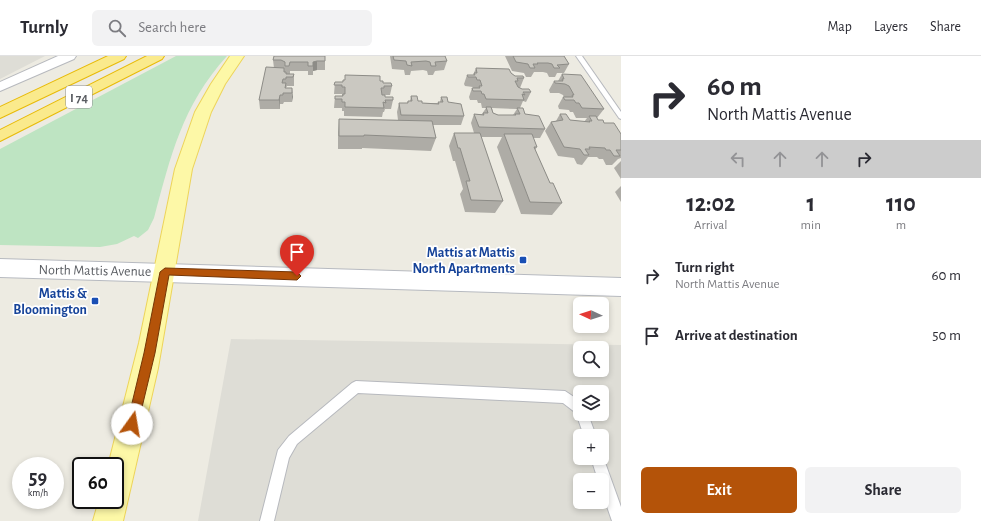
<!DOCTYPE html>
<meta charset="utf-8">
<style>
body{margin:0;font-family:"Alegreya Sans",sans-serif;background:#f2f2f3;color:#2b2b33;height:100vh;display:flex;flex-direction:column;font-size:15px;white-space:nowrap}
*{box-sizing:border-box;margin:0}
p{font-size:13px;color:#7c7c81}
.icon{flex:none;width:22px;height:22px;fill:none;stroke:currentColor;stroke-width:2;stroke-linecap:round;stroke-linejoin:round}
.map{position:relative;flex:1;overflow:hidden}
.panel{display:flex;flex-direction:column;background:#fff;width:360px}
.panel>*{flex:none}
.banner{background:#fff;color:#2b2b33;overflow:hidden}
.needle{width:26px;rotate:273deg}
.fabs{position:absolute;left:573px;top:241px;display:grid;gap:8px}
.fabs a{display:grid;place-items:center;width:36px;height:36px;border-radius:6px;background:#fff;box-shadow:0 2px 6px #0003;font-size:20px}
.speed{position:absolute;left:12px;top:401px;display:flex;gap:8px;font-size:20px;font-weight:700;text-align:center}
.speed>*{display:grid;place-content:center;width:52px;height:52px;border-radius:50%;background:#fff;box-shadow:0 2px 6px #0003;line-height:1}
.speed small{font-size:10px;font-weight:400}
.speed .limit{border:2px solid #111;border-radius:6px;background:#fff;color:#111}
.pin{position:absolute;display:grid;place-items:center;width:34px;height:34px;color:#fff;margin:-41px -17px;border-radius:50% 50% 50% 0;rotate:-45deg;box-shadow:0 0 4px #0007}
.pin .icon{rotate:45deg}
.me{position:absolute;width:44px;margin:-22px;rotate:13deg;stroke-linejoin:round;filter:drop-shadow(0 0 3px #0008)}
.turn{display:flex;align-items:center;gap:14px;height:84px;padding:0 20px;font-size:18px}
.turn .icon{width:52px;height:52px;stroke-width:2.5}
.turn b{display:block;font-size:28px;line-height:34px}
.lanes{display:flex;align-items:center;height:38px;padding:0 20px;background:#0003;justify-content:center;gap:20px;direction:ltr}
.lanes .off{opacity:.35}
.eta{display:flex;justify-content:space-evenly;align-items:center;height:68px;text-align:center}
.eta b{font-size:24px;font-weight:600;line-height:28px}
.cta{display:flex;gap:8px;margin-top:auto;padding:8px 20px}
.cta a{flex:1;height:46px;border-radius:6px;background:#b45309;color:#fff;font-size:16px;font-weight:600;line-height:46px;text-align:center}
.cta a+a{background:#f2f2f3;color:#2b2b33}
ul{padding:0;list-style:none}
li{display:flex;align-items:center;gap:12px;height:60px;padding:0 20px}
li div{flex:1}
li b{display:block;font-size:15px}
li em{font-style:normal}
header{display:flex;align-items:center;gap:24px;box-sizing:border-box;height:56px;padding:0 20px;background:#fff;border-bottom:1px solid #e1e1e2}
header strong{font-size:19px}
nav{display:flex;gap:22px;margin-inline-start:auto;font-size:14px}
.search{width:280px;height:36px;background:#f2f2f3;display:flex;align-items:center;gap:10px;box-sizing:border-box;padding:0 14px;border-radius:6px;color:#7c7c81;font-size:15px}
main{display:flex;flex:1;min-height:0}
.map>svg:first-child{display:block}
.industrial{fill:#deddd6;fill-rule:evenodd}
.green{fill:#bee4c2}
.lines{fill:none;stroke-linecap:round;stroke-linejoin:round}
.service-casing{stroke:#b7b9be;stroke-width:2}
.tertiary-casing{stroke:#b7b9be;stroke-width:2}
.secondary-casing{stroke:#b7bac0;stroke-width:2}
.primary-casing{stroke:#edd45a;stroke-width:2}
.motorway-casing{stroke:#e8ba06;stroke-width:2}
.service{fill:#fff;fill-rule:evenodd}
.tertiary{fill:#fff;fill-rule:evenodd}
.secondary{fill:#fff;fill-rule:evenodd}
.primary{fill:#fdf8a7;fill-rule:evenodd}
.motorway{fill:#faea8c;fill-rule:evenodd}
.wall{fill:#aeaca6;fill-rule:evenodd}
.shaded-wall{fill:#8d8c87}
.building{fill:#cac8c1;stroke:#8d8c87}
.route{fill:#b45309;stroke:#753606}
.transit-dot{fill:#1a4fb4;stroke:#fff;stroke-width:1.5}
.labels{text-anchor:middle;stroke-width:3.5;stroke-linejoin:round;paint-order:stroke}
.shield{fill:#fff;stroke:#8c8e91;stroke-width:1}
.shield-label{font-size:13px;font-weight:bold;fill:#5a5d62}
.transit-label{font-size:14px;font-weight:bold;fill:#164399;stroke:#fff;text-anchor:end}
.street-label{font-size:14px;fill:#5a5d62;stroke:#fff}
</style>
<header>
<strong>Turnly</strong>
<div class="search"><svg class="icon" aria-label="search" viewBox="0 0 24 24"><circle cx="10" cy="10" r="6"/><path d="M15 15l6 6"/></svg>Search here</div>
<nav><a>Map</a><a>Layers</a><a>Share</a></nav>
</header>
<main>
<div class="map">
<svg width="621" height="465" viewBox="0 0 621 465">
<rect width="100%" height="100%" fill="#edebe2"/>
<g class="industrial">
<path d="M0 0H45L0 23Z"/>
<path d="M231 283 621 289V465H198ZM580 292H602V314H580ZM580 336H602V358H580ZM580 380H602V402H580ZM580 424H602V446H580Z"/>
</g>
<path class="green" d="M176 0H227C182 50 171 99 154 162L148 174 138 182 134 180 117 188 100 191 0 189V93Z"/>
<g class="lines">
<defs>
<g id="service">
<path d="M576 0H582L621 56V63L619 62Z"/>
<path d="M356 325 565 335 580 345V358H588L596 380H584L576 357 563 347 358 337 297 388 289 402 274 465H260L278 394 289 380 352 327Z"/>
<path d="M602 398 621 451V465H612L602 436V424H598L591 402H602Z"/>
</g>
<path id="tertiary" d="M58 0H76L74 3 0 35V26Z"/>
<path id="secondary" d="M0 203 621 222V240L0 221Z"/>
<path id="primary" d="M230 0H244L225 28 211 56 192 113 158 312 123 465H93L99 444H115V410H108L139 287 175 113 195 56 211 28Z"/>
<g id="motorway">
<path d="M108 0H126L124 3 0 62V51Z"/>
<path d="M147 0H164L162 3 0 85V74Z"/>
</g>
</defs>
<use href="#service" class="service-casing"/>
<use href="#tertiary" class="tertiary-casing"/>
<use href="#secondary" class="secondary-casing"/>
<use href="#primary" class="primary-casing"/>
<use href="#motorway" class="motorway-casing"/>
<use href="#service" class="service"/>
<use href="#tertiary" class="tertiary"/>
<use href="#secondary" class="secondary"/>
<use href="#primary" class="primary"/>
<use href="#motorway" class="motorway"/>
</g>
<g class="wall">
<path d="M325 0V14H317L313 15V19H308V15H290V18H294V30H287L286 32H292V46H284L283 48H280V53H260L259 44 274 12 273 4Z"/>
<path d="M390 0H445L447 5 444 14 435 15 433 19H428L427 15 423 14 411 15 410 19H405L404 14 392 13Z"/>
<path d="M505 0H564L569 8 564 17H557L555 21H549L547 17 543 16H534L531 21H526L524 17 512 15Z"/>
<path d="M476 12 511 17 515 20 524 22 520 32H519L531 36 526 46 523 45 520 52 525 58 545 73 540 82H533L537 91 535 94 550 127 562 147 552 159 521 158 497 91 502 81H481L503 145 495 157 465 156 460 138 463 133 455 105H453L449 90 454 77H474L471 67 474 58H482L486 52H482L481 47H478L477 44H470L469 41 472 32H473V31L465 30 464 28 467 19H473ZM492 52 517 53 513 59H498L493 57Z"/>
<path d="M562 18 604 53 597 62 598 64 604 67 621 78V102L618 103 612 109H606L603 103H599L597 101H588L582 109 577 108 574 102 558 100 545 75 551 66 556 65 560 58 570 64 584 66 587 62H576L573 56H570L569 54 559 53 558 50 563 41H564L563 39 559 37H550L549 34 554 25H558Z"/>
<path d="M345 19 380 25 383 27 392 30 390 39H385V41L393 44 391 53H385L384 56H383L382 61 344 60V55H342V52H334L335 40H342V38H334L335 26H342L345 24Z"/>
<path d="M411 40 418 45 422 47H438V46H440L441 41 464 60 461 69H433L436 82 431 95 362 92V93H338V76L339 63 398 64 397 56 399 47H407L408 45H410Z"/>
<path d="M621 105V123L614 112Z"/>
<path d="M621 130V146L615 136Z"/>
</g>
<g class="shaded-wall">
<path d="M317 5V14L313 15V19V6Z"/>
<path d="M292 32 293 41 292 46Z"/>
<path d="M280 39V53L279 44Z"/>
</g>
<g class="building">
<path d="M274 0H325V5H317L313 6V10H308V6H290L289 10H285V6L281 4H273Z"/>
<path d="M393 0H445L447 5 435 6 436 10H431L430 6 426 5 411 6 412 10 407 9 406 5 394 4Z"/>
<path d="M513 0H564L569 8 557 9 560 12H554L552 8 548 7H537L538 8H533L535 12H530L528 8 516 6Z"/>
<path d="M266 11 284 12V16H286V18H294L293 21H286V23H283L282 27H286L285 32H292V37H283V39H280L279 44H259Z"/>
<path d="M476 12 509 13 511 17 515 20H523L524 22H517L518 25H515L518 31 522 33H529L531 36H523L525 39 522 38 524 44 486 43 484 38H482L481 35H473L472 32H480L479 30H482L480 24H477L476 21H468L467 19H475L474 17H477Z"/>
<path d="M562 18 581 19 604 53 582 52 579 47H576L574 44H565L563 41H573L572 39H574L569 30 565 28 555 27 554 25H563L562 23H564Z"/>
<path d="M345 19 380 20V25H383V27H391L392 30H384V32H381L382 39H385V41H393V44H385L386 47 383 46 384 52 345 51V46H342V43H335V40H343V38H345V31H342V29H334L335 26H343V24H345Z"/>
<path d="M411 40H417L418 45H422V47L439 48 438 46H443L441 41H447L448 46 461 48 464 60 401 59 399 47H408V45H412Z"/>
<path d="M486 51H491L493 57 498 59H516L515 58H520L517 52H523L525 58 539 60 545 73 479 71 474 58 484 59 483 57H488Z"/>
<path d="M560 58H566L570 64 590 66 589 65H592L589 60H596L598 64H603L604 67H614L621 78V94H616L620 100H614L610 94H606L605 92 589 91 590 93H585L589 99H584L580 93 564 91 551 66 563 64Z"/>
<path d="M339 63 432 65 436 82 364 79V80H339Z"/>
<path d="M454 77H480L503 145 471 144 466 125H470L460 92H458Z"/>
<path d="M504 78H532L537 91H534L550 127H553L562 147 530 146Z"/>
</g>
<path class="route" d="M165 212 297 216 301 220 297 224 169 219 155 297 138 368 136 372 132 374 128 372 127 368 144 297 160 216Z"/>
<g class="transit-dot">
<rect x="519" y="200" width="8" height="8" rx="2"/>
<rect x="91" y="241" width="8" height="8" rx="2"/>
</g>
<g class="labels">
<rect class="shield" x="66" y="30" width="26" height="22" rx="3"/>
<g class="shield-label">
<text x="79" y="46">I 74</text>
</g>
<g class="transit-label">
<text x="515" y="201">Mattis at Mattis<tspan x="515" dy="16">North Apartments</tspan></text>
<text x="87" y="242">Mattis &amp;<tspan x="87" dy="16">Bloomington</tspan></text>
</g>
<g class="street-label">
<text transform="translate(95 214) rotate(1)" y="5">North Mattis Avenue</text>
</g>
</g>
</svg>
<div class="fabs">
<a><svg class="needle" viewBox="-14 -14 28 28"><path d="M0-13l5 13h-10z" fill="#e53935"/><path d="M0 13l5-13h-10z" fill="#7c7c81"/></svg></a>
<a><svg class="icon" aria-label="search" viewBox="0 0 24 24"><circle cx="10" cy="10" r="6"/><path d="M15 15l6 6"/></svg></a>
<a><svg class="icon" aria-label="layers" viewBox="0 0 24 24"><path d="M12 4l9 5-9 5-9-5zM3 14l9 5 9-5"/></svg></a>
<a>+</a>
<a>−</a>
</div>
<div class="speed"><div>59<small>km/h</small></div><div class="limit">60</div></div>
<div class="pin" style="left:297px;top:220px;background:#d93025"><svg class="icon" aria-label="arrive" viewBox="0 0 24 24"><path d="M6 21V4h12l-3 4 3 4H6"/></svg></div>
<svg class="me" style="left:132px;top:368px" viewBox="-20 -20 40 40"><circle r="19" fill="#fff"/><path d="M0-13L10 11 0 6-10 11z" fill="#b45309"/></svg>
</div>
<section class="panel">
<div class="banner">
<div class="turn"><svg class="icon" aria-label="right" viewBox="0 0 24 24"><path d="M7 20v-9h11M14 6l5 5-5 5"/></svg><div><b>60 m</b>North Mattis Avenue</div></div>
<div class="lanes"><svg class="icon off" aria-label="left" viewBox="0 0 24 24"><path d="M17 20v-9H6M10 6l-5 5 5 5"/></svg><svg class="icon off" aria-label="ahead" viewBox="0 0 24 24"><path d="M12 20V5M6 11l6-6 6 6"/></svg><svg class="icon off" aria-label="ahead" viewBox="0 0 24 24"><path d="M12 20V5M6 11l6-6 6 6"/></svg><svg class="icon" aria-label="right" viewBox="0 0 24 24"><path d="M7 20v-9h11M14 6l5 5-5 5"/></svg></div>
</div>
<div class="eta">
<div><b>12:02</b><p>Arrival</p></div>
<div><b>1</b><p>min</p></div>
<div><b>110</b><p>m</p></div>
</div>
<ul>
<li><svg class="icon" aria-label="right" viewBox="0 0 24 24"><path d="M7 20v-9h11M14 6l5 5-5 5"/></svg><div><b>Turn right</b><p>North Mattis Avenue</p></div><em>60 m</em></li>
<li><svg class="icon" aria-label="arrive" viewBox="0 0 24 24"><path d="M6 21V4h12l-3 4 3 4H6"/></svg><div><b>Arrive at destination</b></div><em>50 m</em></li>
</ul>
<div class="cta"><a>Exit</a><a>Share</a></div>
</section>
</main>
